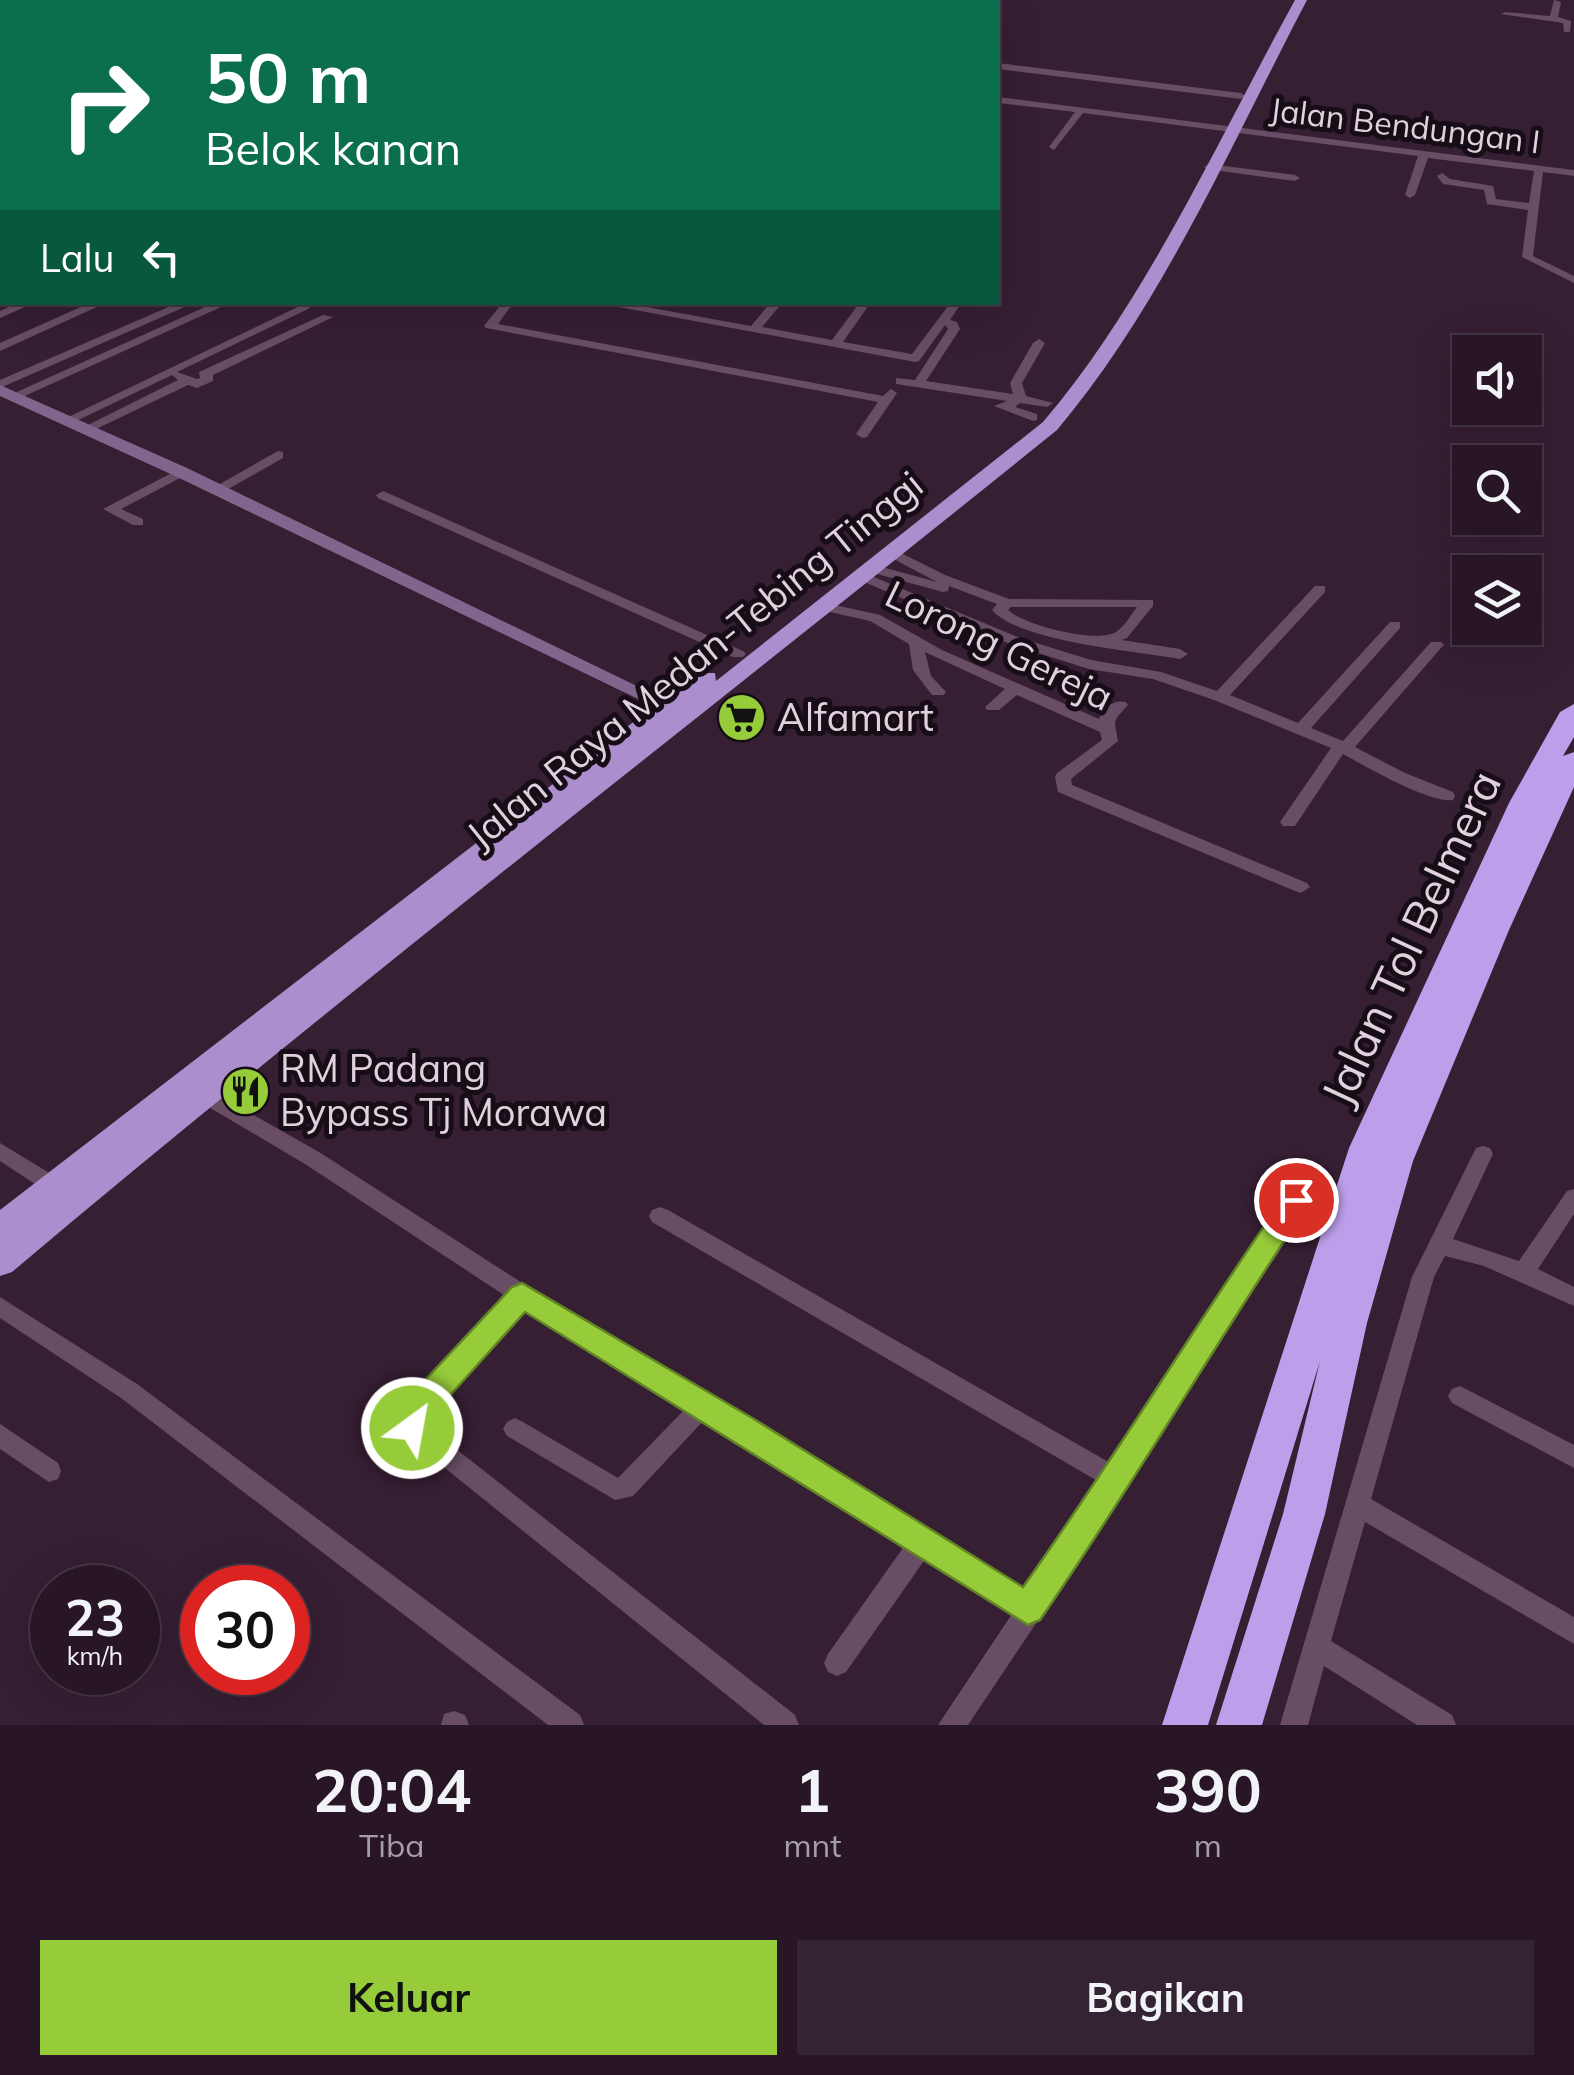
<!DOCTYPE html>
<html lang="id">
<style>
body{margin:0;font-family:Mulish,sans-serif;background:#342332;color:#f1f3f6;height:100vh;display:flex;flex-direction:column;font-size:38px;white-space:nowrap}
*{box-sizing:border-box;margin:0}
p{font-size:32px;color:#a59fa7}
.icon{flex:none;width:55px;height:55px;fill:none;stroke:currentColor;stroke-width:2;stroke-linecap:round;stroke-linejoin:round}
.map{position:relative;height:1725px;overflow:hidden}
.details{display:flex;flex-direction:column;background:#281626;flex:1}
.details>*{flex:none}
.guide{position:absolute;left:0px;top:0px;width:1000px;height:305px;box-shadow:0 10px 40px #0002,0 0 0 2px #443543;background:#0b6e4f;color:#fff;overflow:hidden}
.buttons{position:absolute;left:1452px;top:335px;display:grid;gap:20px}
.buttons a{display:grid;place-items:center;width:90px;height:90px;border-radius:0px;background:#281626;box-shadow:0 10px 40px #0002,0 0 0 2px #443543;font-size:50px}
.speed{position:absolute;left:30px;top:1565px;display:flex;gap:20px;font-size:50px;font-weight:700;text-align:center}
.speed>*{display:grid;place-content:center;width:130px;height:130px;border-radius:50%;background:#281626;box-shadow:0 10px 40px #0002,0 0 0 2px #443543;line-height:1}
.speed small{font-size:25px;font-weight:400}
.speed .limit{border:15px solid #d22;background:#fff;color:#111}
.pin{position:absolute;display:grid;place-items:center;width:85px;height:85px;color:#fff;margin:-42px;border:5px solid #fff;border-radius:50%;box-shadow:0 2px 10px #0007}
.me{position:absolute;width:110px;margin:-55px;rotate:32deg;stroke-linejoin:round;filter:drop-shadow(0 0 8px #0008)}
.turn{display:flex;align-items:center;gap:35px;height:210px;padding:0 40px;font-size:45px}
.turn .icon{width:130px;height:130px;stroke-width:2.5}
.turn b{display:block;font-size:70px;line-height:85px}
.then{display:flex;align-items:center;height:95px;padding:0 40px;background:#0003;gap:20px;font-size:38px}
.eta{display:flex;justify-content:space-evenly;align-items:center;height:170px;text-align:center}
.eta b{font-size:60px;font-weight:700;line-height:70px}
.action{display:flex;gap:20px;margin-top:auto;padding:20px 40px}
.action a{flex:1;height:115px;border-radius:0px;background:#96cc3a;color:#111;font-size:40px;font-weight:700;line-height:115px;text-align:center}
.action a+a{background:#342332;color:#f1f3f6}
.map>svg:first-child{display:block}
.lines{fill:none;stroke-linecap:round;stroke-linejoin:round}
.minor{fill:#694d64;fill-rule:evenodd}
.secondary{fill:#82658c;fill-rule:evenodd}
.trunk{fill:#ac8ecf;fill-rule:evenodd}
.motorway{fill:#bc9eea;fill-rule:evenodd}
.route{fill:#96cc3a;stroke:#628526;stroke-width:2.5}
.labels{text-anchor:middle;stroke-width:10;stroke-linejoin:round;paint-order:stroke}
.far-street-label{font-size:32px;fill:#e1d0dd;stroke:#170d16}
.street-label{font-size:38px;fill:#e1d0dd;stroke:#170d16}
.poi-label{font-size:38px;fill:#e1d0dd;stroke:#170d16;text-anchor:start}
.near-street-label{font-size:45px;fill:#e1d0dd;stroke:#170d16}
</style>
<div class="map">
<svg width="1574" height="1725" viewBox="0 0 1574 1725">
<rect width="100%" height="100%" fill="#361e33"/>
<g class="lines">
<g class="minor">
<path d="M1554 0 1561 2 1558 17 1571 21 1570 32H1564L1563 23 1501 14 1505 12 1550 16Z"/>
<path d="M998 63 1241 93 1246 96 1241 99 998 69Z"/>
<path d="M998 97 1574 170V176L1543 172 1533 256 1574 276V283L1522 257 1528 210 1487 204 1484 190 1443 184 1437 176 1442 173 1450 179 1493 186 1496 199 1529 203 1534 171 1428 158 1415 195 1410 198 1405 195 1418 156 1083 113 1054 150 1049 147 1075 112 998 103Z"/>
<path d="M2 136V142L0 143V137Z"/>
<path d="M2 163V169L0 170V164Z"/>
<path d="M1209 164 1295 175 1300 178 1295 181 1206 169 1204 167Z"/>
<path d="M20 302H36L0 318V311Z"/>
<path d="M92 302H108L0 351V343Z"/>
<path d="M180 302H196L0 388V380Z"/>
<path d="M216 302H232L18 399 8 396Z"/>
<path d="M503 302H514L498 324 883 396 891 389 897 393 867 437 862 438 856 434 878 402 486 328 484 326Z"/>
<path d="M592 302H619L751 326 771 302H783L762 327 832 340 860 302H871L843 342 912 354 951 302H962L950 320 957 322 960 329 926 381 1013 394 1010 383 1033 343 1039 339 1045 343 1022 383 1026 396 1053 403 1047 407 1020 403 1015 407 1037 414V420L1033 421 994 406 1007 401 896 384V378L915 380 948 329 945 325 919 361 915 362Z"/>
<path d="M304 304 310 307 308 309 177 372 197 379 200 378 199 372 323 315 333 317 213 375V381L197 388 188 385 90 432 80 429 178 380 172 375 70 424 60 421Z"/>
<path d="M278 451 283 452V458L223 492 218 493 211 489Z"/>
<path d="M181 468 186 469V475L121 509 143 519V525H133L103 509Z"/>
<path d="M383 491 743 651 746 654 743 657H733L378 498 376 495Z"/>
<path d="M891 548 945 575 1009 599 1153 600V606L1127 638 1122 640 1180 649 1188 654 1180 659C1135 651 1020 642 992 610L997 604 949 586 948 591 943 592 866 571 864 568 871 564 937 582 886 555 884 552ZM1011 607H1137C1131 615 1124 627 1116 632 1096 644 1024 625 1008 610Z"/>
<path d="M862 572 1020 638 1091 660 1161 672 1217 691 1315 586H1325V592L1230 695 1298 723 1390 622H1400V628L1311 728 1343 741 1431 642H1441L1444 645 1441 648 1355 747 1405 773 1453 792 1455 796 1453 800C1428 803 1367 767 1343 754L1295 826H1283L1280 822 1331 748 1214 700 1153 679 1089 669 1010 644 857 579V573Z"/>
<path d="M826 603 880 615 942 650 1099 719C1103 708 1113 699 1126 702L1128 705C1112 723 1114 718 1118 741L1071 779 1072 785 1307 883 1310 887 1301 893 1295 891 1058 792 1055 777 1057 773 1102 740 1100 732 1017 695 999 710H987L985 707 1005 689 925 652 931 676 946 692 944 695H932L913 670 909 644 870 621 821 610 819 607Z"/>
<path d="M202 1086 319 1152 530 1288 751 1421 1026 1593 1101 1483 652 1222 649 1216 652 1210 660 1207 668 1210 1112 1464 1219 1295 1304 1176 1311 1174 1318 1176 1322 1182 1235 1309 1103 1523 968 1725H938L1012 1614 926 1558 846 1672 837 1676 828 1672 824 1663 828 1654 905 1545 706 1418 633 1496 615 1500 507 1436 503 1429 507 1422 515 1418 523 1422 618 1478 687 1407 524 1308 423 1419V1423L795 1715 799 1725H764L404 1435 399 1416 403 1409 507 1297 305 1164 195 1099 192 1094 195 1089Z"/>
<path d="M0 1143 61 1180 65 1186 61 1192 54 1194 47 1192 0 1161Z"/>
<path d="M1483 1146 1490 1148 1493 1154 1453 1239 1519 1261 1567 1191 1574 1189V1214L1538 1269 1574 1287V1306L1484 1266 1445 1256 1434 1277 1371 1499 1574 1617V1644L1365 1522 1331 1641 1452 1715 1456 1725H1417L1324 1666 1308 1725H1280L1412 1277 1476 1148Z"/>
<path d="M0 1297 137 1384 580 1715 584 1725H548L121 1398 0 1318Z"/>
<path d="M1460 1386 1574 1445V1468L1452 1403 1448 1396 1452 1389Z"/>
<path d="M0 1424 58 1463 61 1471 58 1479 49 1482 0 1449Z"/>
<path d="M454 1711 465 1715 469 1725H441L444 1714Z"/>
</g>
<path class="secondary" d="M0 385 187 468 678 706 675 710H661L175 476 0 396Z"/>
<path class="trunk" d="M1295 0H1307C1232 143 1161 307 1057 430 709 711 354 984 12 1272L0 1276V1210L697 673H715L716 681 1043 422C1145 303 1219 138 1295 0Z"/>
<path class="motorway" d="M1574 704V737L1563 756 1574 752V787L1509 930 1413 1161 1367 1323 1325 1514 1262 1725H1216L1283 1514 1320 1361 1208 1725H1162L1349 1148 1509 803 1560 712Z"/>
</g>
<path class="route" d="M1296 1190 1306 1193 1310 1200 1306 1208C1215 1344 1133 1485 1040 1620L1028 1625 525 1312 427 1421 422 1438 412 1442 401 1438 396 1416 400 1407 512 1287 522 1283 754 1419 1023 1587C1115 1458 1196 1323 1287 1193Z"/>
<defs>
<symbol id="supermarket-disc" viewBox="-11 -11 22 22"><circle r="9.5" fill="#96cc3a" stroke="#170d16"/><path d="M-6-5.5h2.5l.6 2H6L4.5 2H-2.5L-4.4-4H-6ZM-1.5 3.2a1.3 1.3 0 1 0 .1 0ZM3 3.2a1.3 1.3 0 1 0 .1 0Z" fill="#111"/></symbol>
<symbol id="restaurant-disc" viewBox="-11 -11 22 22"><circle r="9.5" fill="#96cc3a" stroke="#170d16"/><path d="M-5-6h1v4h1v-4h1v4h1v-4h1v5L-1.5 .5V6h-2V.5L-5-1ZM5-6V6H3V1.5H1.5Q1.5-4 5-6Z" fill="#111"/></symbol>
</defs>
<g fill-rule="evenodd">
<use href="#supermarket-disc" x="714" y="690" width="55" height="55"/>
<use href="#restaurant-disc" x="218" y="1064" width="55" height="55"/>
</g>
<g class="labels">
<g class="far-street-label">
<text transform="translate(1405 126) rotate(7)" y="11">Jalan Bendungan I</text>
</g>
<g class="street-label">
<text transform="translate(999 646) rotate(26)" y="13">Lorong Gereja</text>
<text transform="translate(695 660) rotate(-39)" y="13">Jalan Raya Medan-Tebing Tinggi</text>
</g>
<g class="poi-label">
<text x="777" y="731">Alfamart</text>
<text x="280" y="1082">RM Padang<tspan x="280" dy="44">Bypass Tj Morawa</tspan></text>
</g>
<g class="near-street-label">
<text transform="translate(1411 938) rotate(-65)" y="16">Jalan Tol Belmera</text>
</g>
</g>
</svg>
<div class="buttons">
<a><svg class="icon" aria-label="sound" viewBox="0 0 24 24"><path d="M4 9h4l5-4v14l-5-4H4zM17 9q2 3 0 6"/></svg></a>
<a><svg class="icon" aria-label="search" viewBox="0 0 24 24"><circle cx="10" cy="10" r="6"/><path d="M15 15l6 6"/></svg></a>
<a><svg class="icon" aria-label="layers" viewBox="0 0 24 24"><path d="M12 4l9 5-9 5-9-5zM3 14l9 5 9-5"/></svg></a>
</div>
<div class="speed"><div>23<small>km/h</small></div><div class="limit">30</div></div>
<div class="pin" style="left:1296px;top:1200px;background:#d93025"><svg class="icon" aria-label="arrive" viewBox="0 0 24 24"><path d="M6 21V4h12l-3 4 3 4H6"/></svg></div>
<svg class="me" style="left:412px;top:1428px" viewBox="-20 -20 40 40"><circle r="17" fill="#96cc3a" stroke="#fff" stroke-width="3"/><path d="M0-11L8 9 0 5-8 9z" fill="#fff"/></svg>
<div class="guide">
<div class="turn"><svg class="icon" aria-label="right" viewBox="0 0 24 24"><path d="M7 20v-9h11M14 6l5 5-5 5"/></svg><div><b>50 m</b>Belok kanan</div></div>
<div class="then">Lalu<svg class="icon" aria-label="left" viewBox="0 0 24 24"><path d="M17 20v-9H6M10 6l-5 5 5 5"/></svg></div>
</div>
</div>
<section class="details">
<div class="eta">
<div><b>20:04</b><p>Tiba</p></div>
<div><b>1</b><p>mnt</p></div>
<div><b>390</b><p>m</p></div>
</div>
<div class="action"><a>Keluar</a><a>Bagikan</a></div>
</section>
